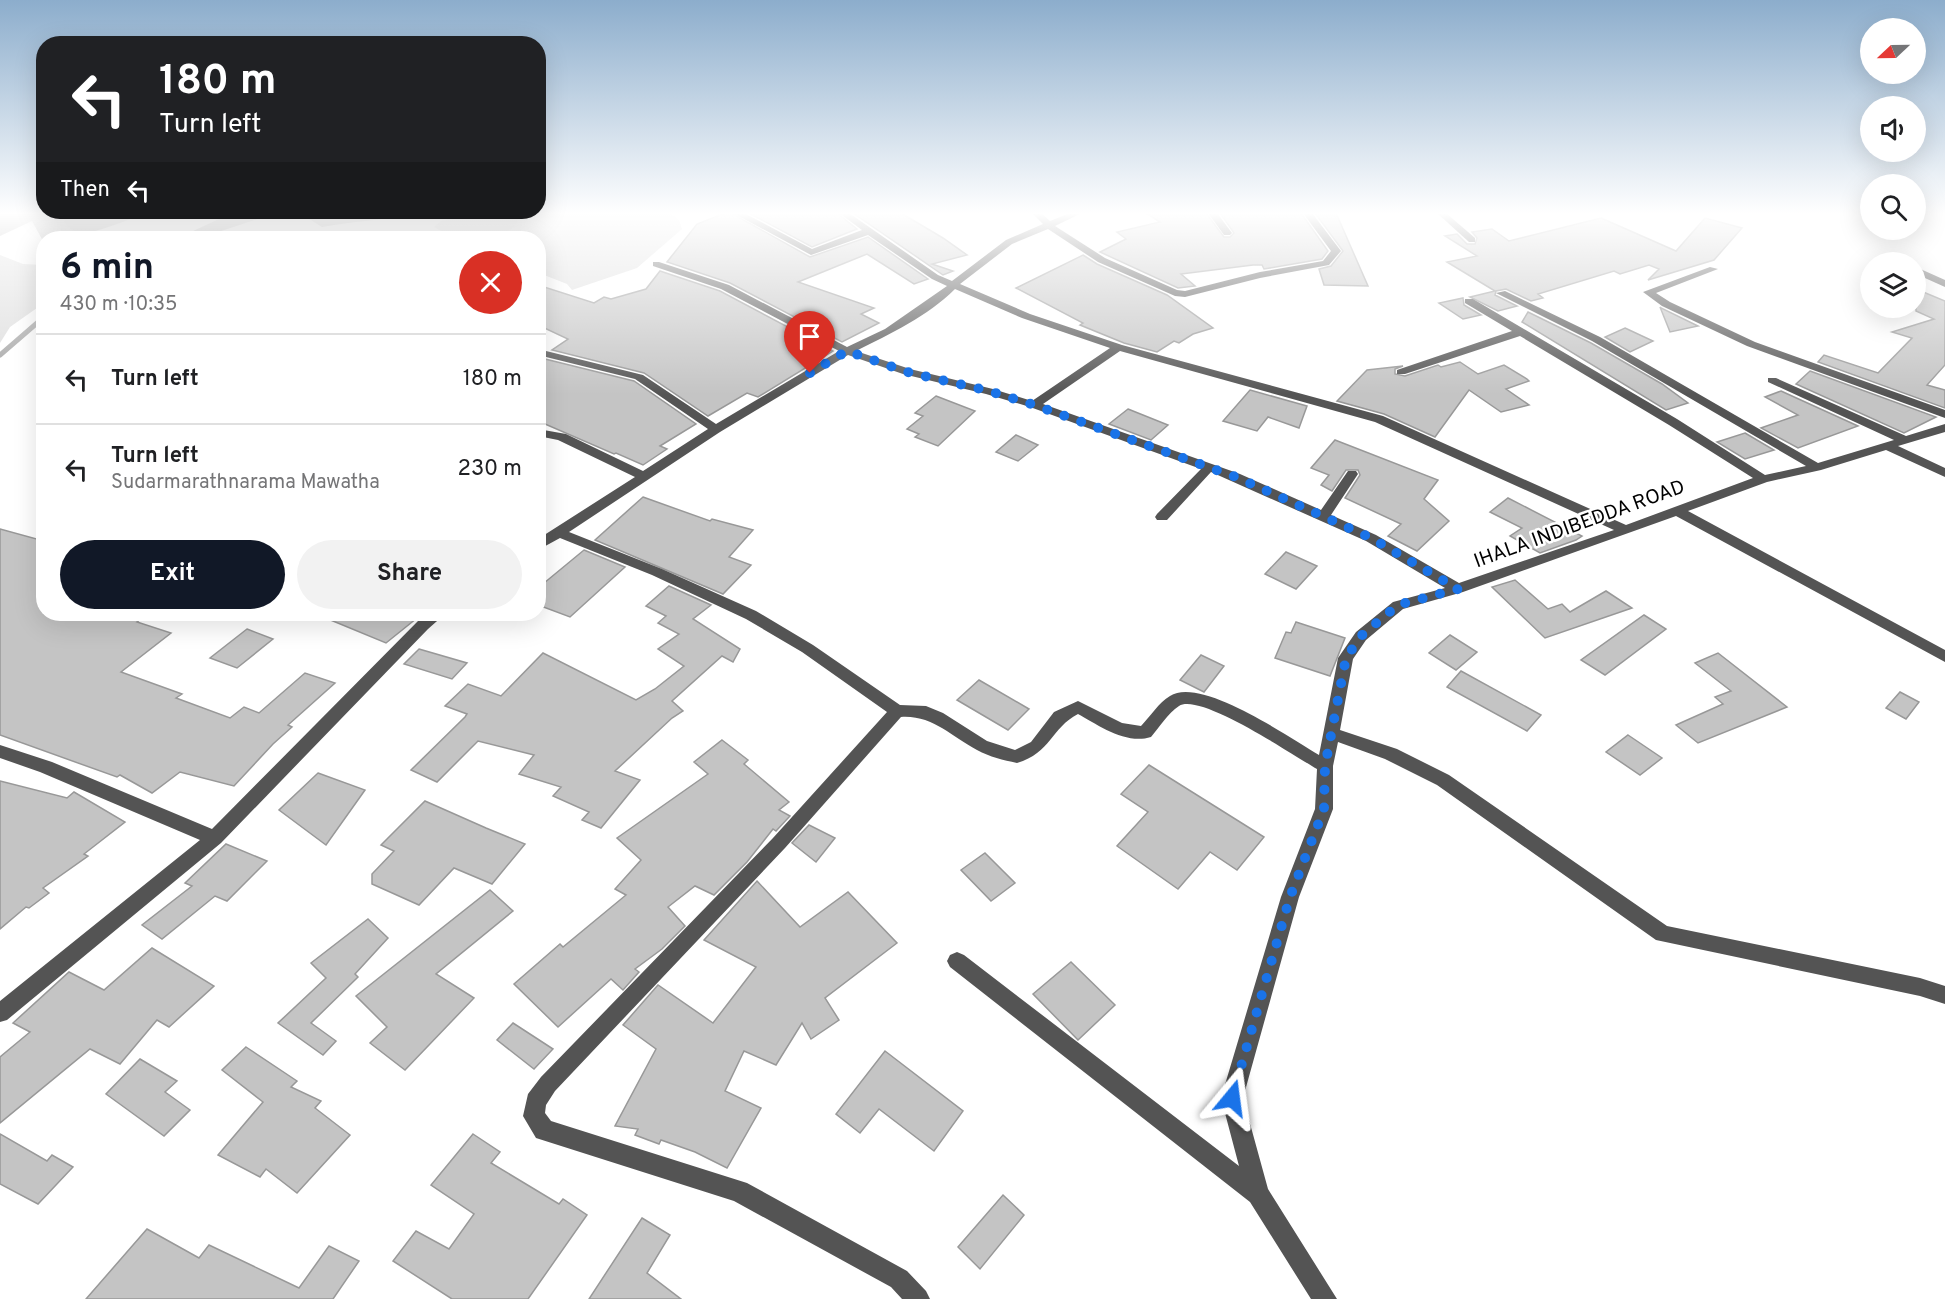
<!DOCTYPE html>
<meta charset="utf-8">
<style>
body{margin:0;font-family:Overpass,sans-serif;background:#f2f2f2;color:#202124;height:100vh;display:flex;flex-direction:column;font-size:22px;white-space:nowrap}
*{box-sizing:border-box;margin:0}
p{font-size:20px;color:#757577}
.icon{flex:none;width:33px;height:33px;fill:none;stroke:currentColor;stroke-width:2;stroke-linecap:round;stroke-linejoin:round}
.map{position:relative;flex:1;overflow:hidden}
.details{position:absolute;left:36px;top:231px;width:510px;height:390px;display:flex;flex-direction:column;background:#fff;border-radius:24px;box-shadow:0 6px 24px #0002}
.details>*{flex:none}
.hud{position:absolute;left:36px;top:36px;width:510px;height:183px;border-radius:24px;box-shadow:0 6px 24px #0002;background:#202124;color:#fff;overflow:hidden}
.needle{width:39px;rotate:248deg}
.controls{position:absolute;left:1860px;top:18px;display:grid;gap:12px}
.controls a{display:grid;place-items:center;width:66px;height:66px;border-radius:50%;background:#fff;box-shadow:0 6px 24px #0002;font-size:30px}
.pin{position:absolute;display:grid;place-items:center;width:51px;height:51px;color:#fff;margin:-62px -26px;border-radius:50% 50% 50% 0;rotate:-45deg;box-shadow:0 0 6px #0007}
.pin .icon{rotate:45deg}
.me{position:absolute;width:66px;margin:-33px;rotate:16deg;stroke-linejoin:round;filter:drop-shadow(0 0 4px #0008)}
.turn{display:flex;align-items:center;gap:21px;height:126px;padding:0 24px;font-size:27px}
.turn .icon{width:78px;height:78px;stroke-width:2.5}
.turn b{display:block;font-size:42px;line-height:51px}
.then{display:flex;align-items:center;height:57px;padding:0 24px;background:#0003;gap:12px;font-size:22px}
.round{display:grid;place-items:center;flex:none;width:63px;height:63px;border-radius:32px;background:#f2f2f2}
.summary{display:flex;align-items:center;justify-content:space-between;height:102px;padding:0 24px}
h1{font-size:36px;font-weight:700;line-height:45px;color:#111827}
.cta{display:flex;gap:12px;margin-top:auto;padding:12px 24px}
.cta a{flex:1;height:69px;border-radius:36px;background:#111827;color:#fff;font-size:24px;font-weight:700;line-height:69px;text-align:center}
.cta a+a{background:#f2f2f2;color:#202124}
ul{padding:0;list-style:none}
li{display:flex;align-items:center;gap:18px;height:90px;padding:0 24px;border-top:2px solid #e0e0e0}
li div{flex:1}
li b{display:block;font-size:22px}
li em{font-style:normal}
.map>svg:first-child{display:block}
.green{fill:#dbdbdb}
.water{fill:#a2a2a2}
.lines{fill:none;stroke-linecap:round;stroke-linejoin:round}
.stream{stroke:#a2a2a2;stroke-width:5}
.building{fill:#c4c4c4;stroke:#989898;stroke-width:1.5}
.minor{fill:#545454;fill-rule:evenodd}
.route{stroke:#1a73e8;stroke-width:10;stroke-dasharray:0 18}
.labels{text-anchor:middle;stroke-width:5;stroke-linejoin:round;paint-order:stroke}
.street-label{font-size:20px;fill:#000;stroke:#fff}
</style>
<div class="map">
<svg width="1945" height="1299" viewBox="0 0 1945 1299">
<rect width="100%" height="100%" fill="#fff"/>
<g class="green">
<path d="M475 213H670L679 220 682 229 637 268 572 290 567 284 539 273 538 238H454L434 227 441 221Z"/>
<path d="M0 255 23 264 43 265 44 303 10 327 0 343Z"/>
</g>
<g class="water">
<path d="M0 213H146C110 227 83 238 44 238L43 241 32 221 0 236Z"/>
<path d="M232 213H276L200 238H178Z"/>
<path d="M290 213H418C386 220 354 221 322 227L303 215Z"/>
</g>
<g class="lines">
<path class="stream" d="M0 355 44 317"/>
</g>
<g class="building">
<path d="M725 213H731L810 257 868 237 928 279 914 284 867 254 798 282 874 308 861 314 879 323 842 342 730 283 667 262 697 224Z"/>
<path d="M749 213H837L857 229 812 247Z"/>
<path d="M853 213H901L943 238 967 255 932 264 953 271 943 275Z"/>
<path d="M1146 213H1206L1224 237H1230L1234 233 1220 213H1301L1328 251 1322 259 1264 269 1262 265H1253L1181 274 1195 286 1178 288 1100 252 1126 239 1117 232 1160 222Z"/>
<path d="M1315 213H1336L1368 286 1324 285 1319 269 1331 266 1343 251Z"/>
<path d="M1601 218 1676 251 1705 218 1742 228 1714 260 1648 280 1659 269 1649 265 1620 274 1614 271 1538 294 1543 298 1531 301 1506 289 1496 291 1495 295 1517 306 1498 311 1470 297 1495 291 1447 262 1477 256 1445 236 1457 234 1467 244H1475L1477 238 1472 232 1492 229 1509 241Z"/>
<path d="M1083 255 1097 264 1167 295 1213 328 1193 334 1179 343 1174 341 1157 352 1124 343 1080 325 1083 323 1016 288Z"/>
<path d="M660 271 720 291 833 351 758 397 747 393 708 416 644 373 552 350 568 339 538 325V285L594 303 604 297 611 299 646 289Z"/>
<path d="M1916 289 1945 301V365L1927 385 1945 390V408L1818 362 1824 355 1878 373 1912 338 1892 332 1934 319 1916 311Z"/>
<path d="M1463 298 1464 305 1481 315 1463 319 1439 303Z"/>
<path d="M1660 307 1661 308 1698 326 1670 332Z"/>
<path d="M1528 312 1591 343 1662 384 1688 403 1666 410 1522 322Z"/>
<path d="M1625 328 1653 341 1630 352 1605 337Z"/>
<path d="M541 358 634 381 696 424 660 446 667 449 643 465 616 453 614 454 538 421V360Z"/>
<path d="M1460 362 1478 374 1504 365 1527 379 1529 381 1506 389 1529 405 1501 412 1469 390 1435 437 1384 414 1337 401 1367 370 1403 366 1395 369V374L1405 376 1438 365 1441 367Z"/>
<path d="M1810 371 1936 417 1904 433 1796 384Z"/>
<path d="M1250 390 1307 406 1299 428 1268 417 1257 431 1223 421Z"/>
<path d="M1781 391 1858 426 1798 448 1761 428 1798 415 1765 397Z"/>
<path d="M936 396 975 411 938 446 915 437 919 434 907 429 923 416 915 413Z"/>
<path d="M1128 409 1168 425 1151 440 1109 424Z"/>
<path d="M1745 433 1774 450 1745 459 1717 442Z"/>
<path d="M1016 435 1038 445 1018 461 996 452Z"/>
<path d="M1335 440 1438 480 1424 499 1449 521 1417 551 1388 536 1401 524 1345 498 1360 475 1358 470H1346L1332 491 1321 485 1329 475 1311 468Z"/>
<path d="M643 497 710 521 712 519 753 530 729 557 751 565 723 594 595 540Z"/>
<path d="M1508 498 1582 536 1576 540 1540 553 1510 536 1522 528 1490 512Z"/>
<path d="M0 529 44 541V614H147L137 622 171 633 121 672 182 694 176 698 230 718 244 707 259 713 305 673 335 683 288 725 292 727 273 744 234 786 180 772 152 793 120 775 117 777 0 735Z"/>
<path d="M584 550 625 567 570 617 538 605V588Z"/>
<path d="M1286 552 1317 566 1296 589 1265 574Z"/>
<path d="M1515 580 1548 609 1562 604 1570 612 1606 591 1632 608 1545 638 1492 587Z"/>
<path d="M669 586 711 605 693 619 740 649 733 662 722 656 672 701 683 711 672 718 615 771 640 780 601 828 582 820 589 812 553 796 561 787 519 774 534 755 478 741 437 782 411 770 465 717 467 714 445 706 468 684 501 696 543 653 636 700 655 689 684 666 658 649 679 634 658 623 666 616 646 606Z"/>
<path d="M316 614H422L386 643Z"/>
<path d="M1644 615 1666 629 1605 675 1581 660Z"/>
<path d="M1296 622 1345 638 1330 676 1275 658 1286 632 1291 633Z"/>
<path d="M247 629 273 639 237 668 210 658Z"/>
<path d="M1450 635 1477 652 1456 670 1429 653Z"/>
<path d="M419 649 467 663 452 679 404 664Z"/>
<path d="M1718 653 1787 707 1698 743 1676 725 1723 704 1715 697 1731 691 1695 663Z"/>
<path d="M1201 655 1224 666 1204 692 1180 680Z"/>
<path d="M1461 671 1541 715 1527 731 1447 687Z"/>
<path d="M979 680 1029 709 1008 730 957 700Z"/>
<path d="M1900 692 1919 702 1906 719 1886 708Z"/>
<path d="M1628 735 1662 758 1640 775 1606 752Z"/>
<path d="M722 740 748 760 744 764 789 802 779 810 790 816 776 831 773 829 747 862 714 895 695 886 668 907 685 926 662 949 635 969 639 972 623 990 611 979 558 1027 514 984 560 944 563 947 626 895 615 889 641 860 617 838 708 774 694 762Z"/>
<path d="M1149 765 1264 837 1237 870 1210 852 1178 889 1117 846 1148 812 1121 794Z"/>
<path d="M318 773 365 790 326 845 279 810Z"/>
<path d="M0 781 67 798 74 792 125 822 84 854 88 856 43 888 49 893 29 908 26 907 0 929Z"/>
<path d="M425 801 486 828 525 844 492 884 454 868 419 905 372 884V874L394 851 381 845Z"/>
<path d="M809 825 835 838 816 862 792 843Z"/>
<path d="M226 844 267 861 227 901 215 896 162 939 142 925 192 886 185 883Z"/>
<path d="M985 853 1015 883 991 901 961 870Z"/>
<path d="M757 881 800 927 848 892 897 943 825 998 839 1020 811 1039 802 1023 776 1065 744 1051 725 1091 761 1108 727 1168 695 1152 661 1140 659 1144 635 1135 638 1129 615 1126 656 1049 623 1025 658 985 713 1023 756 967 704 940Z"/>
<path d="M490 890 513 911 436 974 474 998 405 1070 370 1043 387 1027 356 996Z"/>
<path d="M368 919 388 938 355 974 358 977 311 1023 336 1041 323 1055 278 1023 326 978 311 963Z"/>
<path d="M152 948 214 986 169 1027 157 1020 120 1064 90 1049 0 1123V1057L30 1032 13 1023 69 972 104 990Z"/>
<path d="M1071 962 1115 1005 1078 1040 1033 994Z"/>
<path d="M513 1023 553 1049 534 1069 497 1040Z"/>
<path d="M246 1047 297 1081 291 1087 321 1101 315 1108 350 1135 297 1193 266 1169 260 1177 218 1155 263 1102 222 1070Z"/>
<path d="M885 1051 963 1111 934 1151 879 1109 860 1133 836 1114Z"/>
<path d="M140 1059 177 1081 165 1092 190 1110 164 1136 106 1094Z"/>
<path d="M0 1134 47 1161 52 1155 73 1167 38 1204 0 1184Z"/>
<path d="M473 1134 500 1152 491 1163 559 1204 563 1199 587 1215 528 1299H452L393 1261 416 1231 449 1249 474 1214 431 1185Z"/>
<path d="M1003 1195 1024 1215 980 1269 958 1247Z"/>
<path d="M642 1218 670 1235 647 1273 681 1299H589Z"/>
<path d="M147 1229 199 1258 209 1245 299 1288 329 1246 359 1261 333 1299H86Z"/>
</g>
<g class="lines">
<g class="minor">
<path d="M733 213H744L812 249 862 230 839 213H849L938 275 952 281 1006 240 1043 224 1032 213H1041L1050 221 1070 213H1082L1055 226 1105 258 1177 290 1185 291 1260 272 1323 261 1331 251 1303 213H1312L1341 251 1329 265 1260 278 1185 297 1175 296 1098 262 1048 229 1012 244 960 284 1030 314 1122 345 1383 416 1626 525 1753 478 1669 425 1520 336 1405 374H1397V370L1512 331 1465 303V299H1473L1677 419 1765 475 1806 466 1592 341 1496 293 1505 291 1600 337 1818 463 1894 440 1768 382V378H1776L1906 436 1945 424V432L1898 446 1945 468V477L1886 450 1821 470 1767 482 1688 511 1945 650V662L1676 516 1463 592 1403 609 1366 640 1353 659 1340 730 1397 749 1449 775 1667 926 1920 978 1945 986V1004L1920 996 1656 940 1437 785 1385 759 1338 742 1333 766V809L1299 897 1243 1098 1268 1189 1337 1299H1311L1250 1202 950 967 947 961 950 955 957 952 964 955 1239 1166 1221 1098 1281 897 1315 809 1317 769C1294 756 1200 692 1179 706 1168 713 1159 728 1151 737 1126 745 1098 725 1078 714 1051 728 1051 753 1017 763 1003 760 990 757 977 750 950 736 933 715 901 717L785 848 555 1091 546 1105 545 1113 551 1121 747 1183 907 1271 926 1291 930 1299H902L891 1287 734 1201 536 1138 523 1116 528 1094 541 1077 773 838 887 712 802 652 746 619 652 575 560 538 538 550V539L635 477 558 440 538 436V429L566 434 643 471 708 429 635 379 538 355V349L643 375 716 424 839 351 721 289 653 266V262H659L729 285 847 347 885 329 947 286 932 279 868 235 811 255ZM955 289 1022 318 1110 348 1032 401 993 389 910 369 856 351C890 334 928 316 955 289ZM1120 351 1375 422 1614 530 1459 583 1376 535 1331 515 1358 474 1356 471H1348L1321 510 1240 474 1043 404ZM848 355 903 374 986 394 1030 407 1201 469 1157 514 1155 517 1157 520H1167L1211 472 1366 541 1445 588 1393 602 1356 632 1338 658 1319 755C1290 738 1201 676 1170 696 1159 702 1150 717 1141 726L1122 723 1078 701 1054 712 1031 742 1015 750 987 741 943 713 926 706 900 705 813 645 756 611 662 569 569 532 720 432Z"/>
<path d="M1208 213H1217L1232 233 1230 235H1224Z"/>
<path d="M1437 213H1446L1475 238V242H1469Z"/>
<path d="M1899 259 1904 262H1893L1895 260Z"/>
<path d="M1710 267 1718 269 1656 293 1670 302 1755 342 1945 410V418L1747 346 1662 306 1643 292Z"/>
<path d="M1916 267 1945 280V287L1916 274Z"/>
<path d="M429 614H445L428 629 221 843 7 1020 0 1022V1001L200 840 40 772 0 758V745L52 762 212 829 418 621Z"/>
</g>
</g>
<linearGradient id="sky" x2="0" y2="1"><stop stop-color="#8cadcc"/><stop offset="0.54" stop-color="#fff"/><stop offset="1" stop-color="#fff" stop-opacity="0"/></linearGradient>
<rect width="1945" height="395" fill="url(#sky)"/>
<g class="lines">
<path class="route" d="M810 373 847 351 907 372 989 391 1034 405 1236 477 1371 538 1458 589 1398 605 1361 636 1346 658 1325 766 1324 809 1290 897 1232 1098"/>
</g>
<g class="labels">
<g class="street-label">
<text transform="translate(1579 523) rotate(-20)" y="7">IHALA INDIBEDDA ROAD</text>
</g>
</g>
</svg>
<div class="controls">
<a><svg class="needle" viewBox="-14 -14 28 28"><path d="M0-13l5 13h-10z" fill="#e53935"/><path d="M0 13l5-13h-10z" fill="#757577"/></svg></a>
<a><svg class="icon" aria-label="sound" viewBox="0 0 24 24"><path d="M4 9h4l5-4v14l-5-4H4zM17 9q2 3 0 6"/></svg></a>
<a><svg class="icon" aria-label="search" viewBox="0 0 24 24"><circle cx="10" cy="10" r="6"/><path d="M15 15l6 6"/></svg></a>
<a><svg class="icon" aria-label="layers" viewBox="0 0 24 24"><path d="M12 4l9 5-9 5-9-5zM3 14l9 5 9-5"/></svg></a>
</div>
<div class="pin" style="left:810px;top:373px;background:#d93025"><svg class="icon" aria-label="arrive" viewBox="0 0 24 24"><path d="M6 21V4h12l-3 4 3 4H6"/></svg></div>
<svg class="me" style="left:1232px;top:1098px" viewBox="-20 -20 40 40"><path d="M0-17L14 15 0 8-14 15z" fill="#1a73e8" stroke="#fff" stroke-width="4"/></svg>
<div class="hud">
<div class="turn"><svg class="icon" aria-label="left" viewBox="0 0 24 24"><path d="M17 20v-9H6M10 6l-5 5 5 5"/></svg><div><b>180 m</b>Turn left</div></div>
<div class="then">Then<svg class="icon" aria-label="left" viewBox="0 0 24 24"><path d="M17 20v-9H6M10 6l-5 5 5 5"/></svg></div>
</div>
<section class="details">
<div class="summary"><div><h1>6 min</h1><p>430 m · 10:35</p></div><a class="round" style="background:#d93025;color:#fff"><svg class="icon" aria-label="close" viewBox="0 0 24 24"><path d="M6 6l12 12M18 6L6 18"/></svg></a></div>
<ul>
<li><svg class="icon" aria-label="left" viewBox="0 0 24 24"><path d="M17 20v-9H6M10 6l-5 5 5 5"/></svg><div><b>Turn left</b></div><em>180 m</em></li>
<li><svg class="icon" aria-label="left" viewBox="0 0 24 24"><path d="M17 20v-9H6M10 6l-5 5 5 5"/></svg><div><b>Turn left</b><p>Sudarmarathnarama Mawatha</p></div><em>230 m</em></li>
</ul>
<div class="cta"><a>Exit</a><a>Share</a></div>
</section>
</div>
